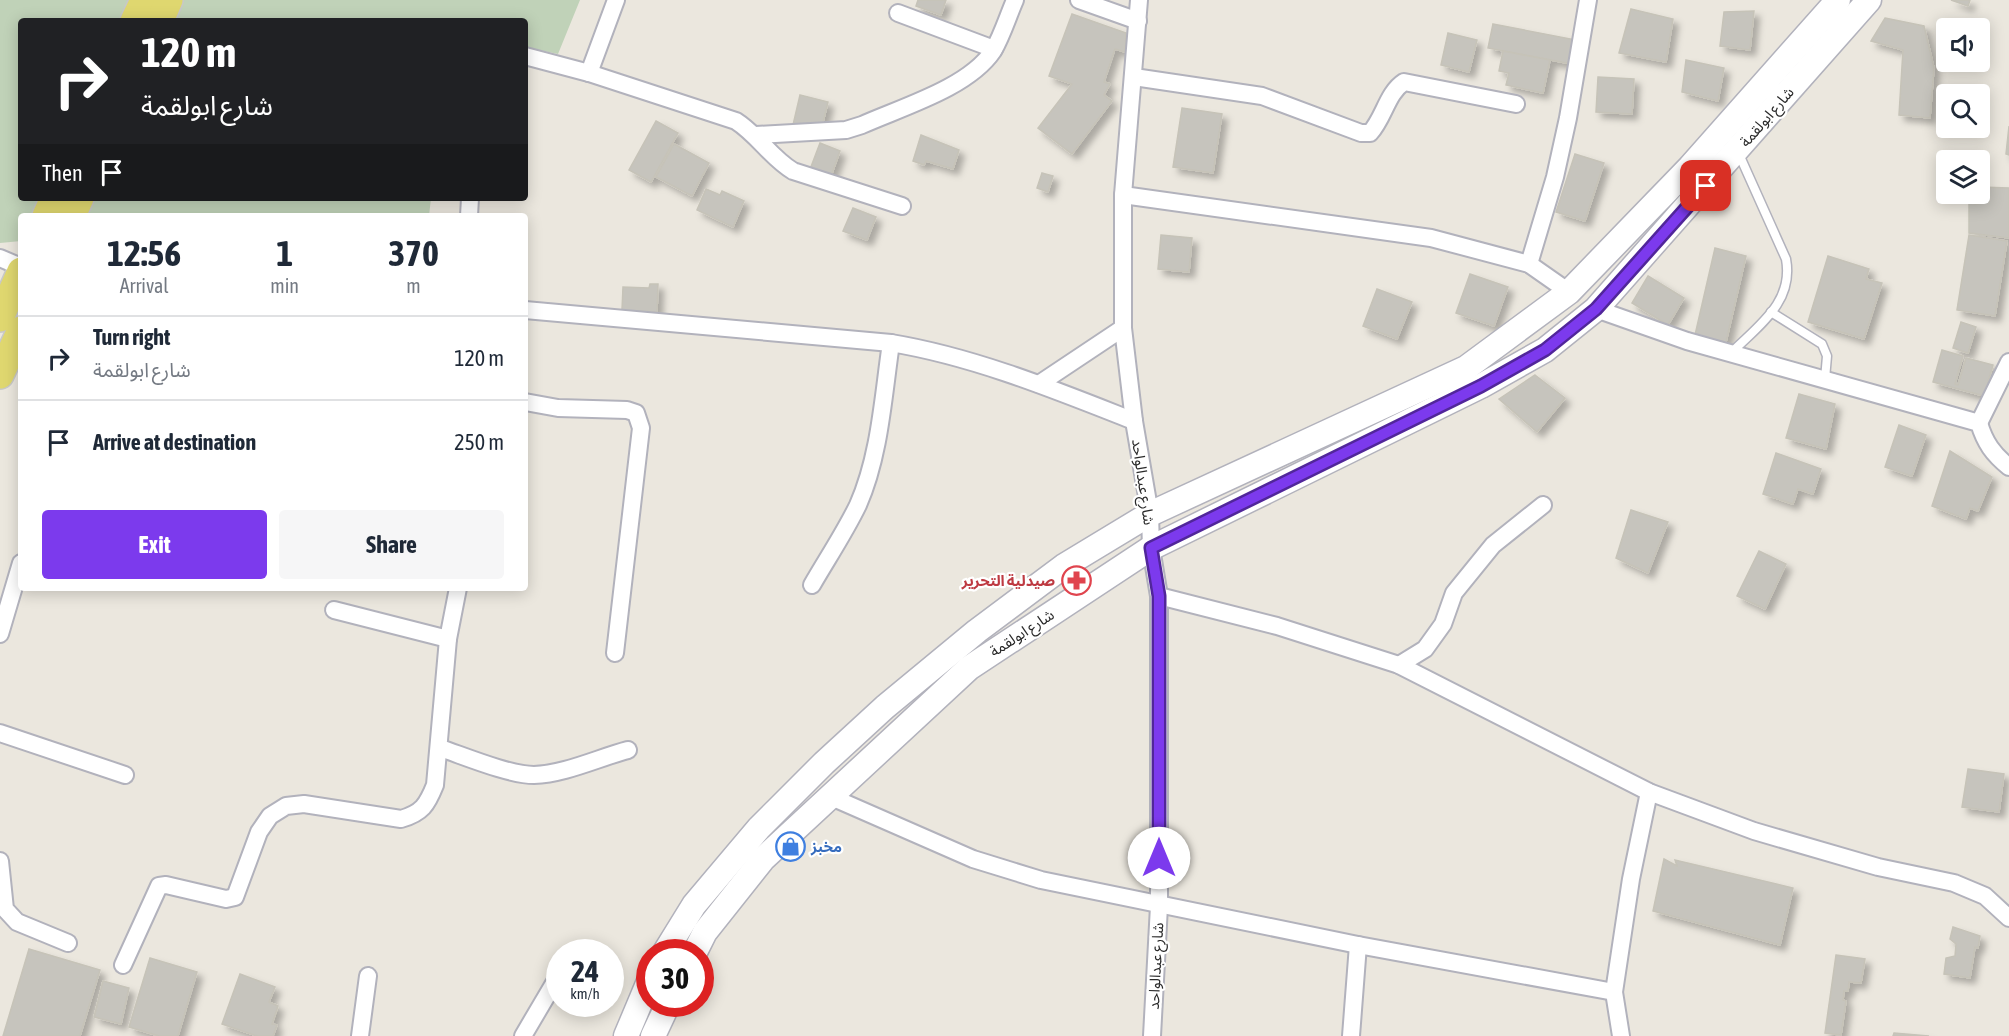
<!DOCTYPE html>
<meta charset="utf-8">
<style>
body{margin:0;font-family:"Asap Condensed","Noto Sans Arabic",sans-serif;background:#f6f6f7;color:#1f2937;height:100vh;display:flex;flex-direction:column;font-size:22px;white-space:nowrap}
*{box-sizing:border-box;margin:0}
p{font-size:20px;color:#747a83}
.icon{flex:none;width:33px;height:33px;fill:none;stroke:currentColor;stroke-width:2;stroke-linecap:round;stroke-linejoin:round}
.map{position:relative;flex:1;overflow:hidden}
.side{position:absolute;left:18px;top:213px;width:510px;height:378px;display:flex;flex-direction:column;background:#fff;border-radius:6px;box-shadow:0 3px 15px #0003}
.side>*{flex:none}
.banner{position:absolute;left:18px;top:18px;width:510px;height:183px;border-radius:6px;box-shadow:0 3px 15px #0003;background:#202124;color:#fff;overflow:hidden}
.buttons{position:absolute;left:1936px;top:18px;display:grid;gap:12px}
.buttons a{display:grid;place-items:center;width:54px;height:54px;border-radius:6px;background:#fff;box-shadow:0 3px 15px #0003;font-size:30px}
.speed{position:absolute;left:546px;top:939px;display:flex;gap:12px;font-size:30px;font-weight:700;text-align:center}
.speed>*{display:grid;place-content:center;width:78px;height:78px;border-radius:50%;background:#fff;box-shadow:0 3px 15px #0003;line-height:1}
.speed small{font-size:15px;font-weight:400}
.speed .limit{border:9px solid #d22;background:#fff;color:#111}
.pin{position:absolute;display:grid;place-items:center;width:51px;height:51px;color:#fff;margin:-26px;border-radius:12px;box-shadow:0 3px 9px #0006}
.me{position:absolute;width:66px;margin:-33px;rotate:0deg;stroke-linejoin:round;filter:drop-shadow(0 0 4px #0008)}
.turn{display:flex;align-items:center;gap:21px;height:126px;padding:0 24px;font-size:27px}
.turn .icon{width:78px;height:78px;stroke-width:2.5}
.turn b{display:block;font-size:42px;line-height:51px}
.then{display:flex;align-items:center;height:57px;padding:0 24px;background:#0003;gap:12px;font-size:22px}
.eta{display:flex;justify-content:space-evenly;align-items:center;height:102px;text-align:center}
.eta b{font-size:36px;font-weight:700;line-height:42px}
.button{display:flex;gap:12px;margin-top:auto;padding:12px 24px}
.button a{flex:1;height:69px;border-radius:6px;background:#7c3aed;color:#fff;font-size:24px;font-weight:700;line-height:69px;text-align:center}
.button a+a{background:#f6f6f7;color:#1f2937}
ul{padding:0;list-style:none}
li{display:flex;align-items:center;gap:18px;height:84px;padding:0 24px;border-top:2px solid #e0e1e3}
li div{flex:1}
li b{display:block;font-size:22px}
li em{font-style:normal}
.map>svg:first-child{display:block}
.cemetery{fill:#c0d2b8}
.building{fill:#c6c4bd;stroke:#c6c3b8;stroke-width:1.5;filter:url(#shadow)}
.lines{fill:none;stroke-linecap:round;stroke-linejoin:round}
.lane-casing{stroke:#b2b2bc;stroke-width:11}
.street-casing{stroke:#b2b2bc;stroke-width:20}
.secondary-casing{stroke:#b2b2bc;stroke-width:27}
.primary-casing{stroke:#c8c8c8;stroke-width:30}
.lane{stroke:#fff;stroke-width:8}
.street{stroke:#fff;stroke-width:16}
.secondary{stroke:#fff;stroke-width:24}
.primary{stroke:#dfd76f;stroke-width:27}
.route-casing{stroke:#51269a;stroke-width:15}
.route{stroke:#7c3aed;stroke-width:10}
.labels{text-anchor:middle;stroke-width:4.5;stroke-linejoin:round;paint-order:stroke}
.street-label{font-size:15px;fill:#2a2a2a;stroke:#fff}
.health-label{font-size:15px;font-weight:bold;fill:#be3a42;stroke:#fff;text-anchor:end}
.shop-label{font-size:15px;font-weight:bold;fill:#366cbe;stroke:#fff;text-anchor:start}
</style>
<div class="map">
<svg width="2009" height="1036" viewBox="0 0 2009 1036">
<defs>
<filter id="shadow"><feDropShadow dx="5.5" dy="5.5" stdDeviation="3" flood-color="#0004"/></filter>
</defs>
<rect width="100%" height="100%" fill="#ebe7de"/>
<path class="cemetery" d="M0 0H580L558 54 525 47V21H21V198H431L429 216H21V241L0 243Z"/>
<g class="building">
<path d="M918 0H946L941 15 916 6Z"/>
<path d="M1951 0H1970L1968 6Z"/>
<path d="M1631 9 1673 19 1666 62 1619 53Z"/>
<path d="M1754 11 1750 50 1720 46 1724 12Z"/>
<path d="M1072 14 1126 33 1125 52 1115 49 1104 82 1110 84 1104 95 1112 101 1072 154 1038 128 1072 84 1049 76Z"/>
<path d="M1885 18 1924 26 1934 68 1930 118 1899 115 1903 50 1871 41Z"/>
<path d="M1493 24 1576 40 1572 64 1488 48Z"/>
<path d="M1448 33 1477 40 1469 72 1441 65Z"/>
<path d="M1503 51 1550 60 1543 93 1506 85 1509 73 1499 71Z"/>
<path d="M1686 60 1724 68 1718 101 1682 92Z"/>
<path d="M1598 77 1634 79 1632 114 1596 112Z"/>
<path d="M800 95 828 102 822 126 807 123 806 128 793 125Z"/>
<path d="M1182 108 1222 114 1213 173 1173 167Z"/>
<path d="M656 121 678 133 651 182 629 170Z"/>
<path d="M2009 126V155L2006 154Z"/>
<path d="M921 135 959 150 953 169 926 161 924 165 913 161Z"/>
<path d="M820 143 840 151 830 179 809 172Z"/>
<path d="M674 144 709 163 692 196 656 177Z"/>
<path d="M1575 154 1604 163 1585 221 1556 212Z"/>
<path d="M1042 173 1053 176 1048 192 1037 188Z"/>
<path d="M1980 187 2009 188V238L1969 233V203L1978 204Z"/>
<path d="M706 189 720 195 722 191 744 201 733 227 697 210Z"/>
<path d="M853 208 876 217 867 240 843 231Z"/>
<path d="M1161 235 1192 238 1189 272 1158 269Z"/>
<path d="M1969 235 2007 241 1995 316 1957 310Z"/>
<path d="M1715 248 1746 256 1726 342 1695 335Z"/>
<path d="M1828 256 1869 269 1866 279 1882 283 1864 339 1808 322Z"/>
<path d="M1470 274 1508 287 1494 326 1456 313Z"/>
<path d="M1648 276 1684 298 1668 325 1632 303Z"/>
<path d="M650 284H658L657 312 622 310 623 287 649 288Z"/>
<path d="M1377 289 1412 302 1397 339 1363 326Z"/>
<path d="M1961 322 1976 327 1968 353 1953 348Z"/>
<path d="M1942 350 1963 356 1955 384 1958 385 1966 358 1993 365 1984 396 1933 382Z"/>
<path d="M1535 375 1565 398 1537 432 1499 399Z"/>
<path d="M1799 394 1835 404 1826 449 1786 438Z"/>
<path d="M1899 425 1926 435 1912 476 1885 467Z"/>
<path d="M1950 451 1992 477 1978 511 1970 508 1966 519 1932 506Z"/>
<path d="M1776 453 1821 469 1813 494 1798 489 1793 504 1763 494Z"/>
<path d="M1631 510 1668 522 1648 573 1616 558Z"/>
<path d="M1759 551 1786 564 1765 609 1737 596Z"/>
<path d="M1968 769 2004 774 1999 812 1962 807Z"/>
<path d="M1664 859 1677 866 1675 860 1793 888 1780 945 1653 911Z"/>
<path d="M1953 927 1980 936 1978 948 1975 947 1970 978 1944 974 1946 958 1955 956 1956 944 1950 939Z"/>
<path d="M29 949 100 970 80 1036H3Z"/>
<path d="M1836 955 1865 959 1861 983 1849 982 1848 991H1844L1843 1000 1846 1001 1841 1035 1825 1033Z"/>
<path d="M150 958 197 972 178 1036H159L129 1027Z"/>
<path d="M240 974 275 987 269 1002 278 1006 272 1024 277 1025 273 1036H257L222 1024Z"/>
<path d="M103 981 129 988 121 1024 94 1017Z"/>
<path d="M1894 1033 1929 1036H1893Z"/>
</g>
<g class="lines">
<defs>
<g id="lane">
<path d="M1771 312 1822 344 1827 356 1825 379"/>
<path d="M1731 353C1759 325 1794 302 1786 259L1738 152"/>
</g>
<g id="street">
<path d="M1079 0 1138 21"/>
<path d="M1139 0 1123 195V328L1134 421 1150 514 1151 548 1159 596V906L1152 1036"/>
<path d="M898 13 994 49"/>
<path d="M525 56 589 73 736 121C758 135 771 158 793 171L902 206"/>
<path d="M589 73 616 0"/>
<path d="M1134 77 1262 96 1361 133H1370C1384 118 1387 93 1404 82L1516 104"/>
<path d="M756 135 846 130 862 125C902 107 968 88 993 51 1002 36 1008 16 1015 0"/>
<path d="M1123 195 1431 238 1529 264 1569 292"/>
<path d="M469 216 470 198"/>
<path d="M0 258 21 267"/>
<path d="M1529 264 1555 177 1568 118 1588 0"/>
<path d="M1596 309 1687 341 1979 423C1985 443 1993 454 2009 467"/>
<path d="M525 310 891 343C975 357 1055 390 1134 421"/>
<path d="M1039 384 1123 328"/>
<path d="M525 402 558 408 627 410 636 413 641 428 615 653"/>
<path d="M1979 423 2009 362"/>
<path d="M812 585C827 559 845 532 858 505 880 455 883 397 891 343"/>
<path d="M1159 596 1277 626 1399 665 1649 792 1754 831 1878 867 1954 883 1985 896 2009 918"/>
<path d="M334 610 448 639"/>
<path d="M0 634 21 563"/>
<path d="M1399 665 1425 649 1443 624 1454 593 1493 545 1543 505"/>
<path d="M0 733 125 775"/>
<path d="M440 748C464 756 509 775 534 775 565 774 598 758 628 750"/>
<path d="M829 796 973 859 1041 880 1358 945 1614 992"/>
<path d="M0 861 5 909 17 922 68 943"/>
<path d="M123 965 159 886 166 885 226 899 235 897 259 832 270 816 286 806 304 804 401 819C422 813 427 805 435 785L448 639 458 588"/>
<path d="M360 1036 368 976"/>
<path d="M523 1036 556 980"/>
<path d="M1351 1036 1358 945"/>
<path d="M1621 1036 1614 992 1631 879 1649 792"/>
</g>
<g id="secondary">
<path d="M665 952 694 905 759 828 824 763 885 707 977 631 1064 566 1150 514 1466 368 1569 292 1690 167 1838 0"/>
<path d="M695 952 705 932 763 859 969 668 1151 548 1481 386 1545 350 1596 309 1869 0"/>
<path d="M626 1036 650 979"/>
<path d="M653 1036 668 1004"/>
</g>
<g id="primary">
<path d="M134 21 144 0"/>
<path d="M160 21 169 0"/>
<path d="M46 216 54 198"/>
<path d="M72 216 80 198"/>
<path d="M0 318 21 271"/>
<path d="M0 375 21 330"/>
</g>
</defs>
<use href="#lane" class="lane-casing"/>
<use href="#street" class="street-casing"/>
<use href="#secondary" class="secondary-casing"/>
<use href="#primary" class="primary-casing"/>
<use href="#lane" class="lane"/>
<use href="#street" class="street"/>
<use href="#secondary" class="secondary"/>
<use href="#primary" class="primary"/>
</g>
<g class="lines">
<defs>
<path id="route" d="M1159 858V596L1151 548 1481 386 1545 350 1596 309 1706 186"/>
</defs>
<use href="#route" class="route-casing"/>
<use href="#route" class="route"/>
</g>
<defs>
<symbol id="pharmacy-ring" viewBox="-11 -11 22 22"><circle r="9.5" fill="#fff" stroke="#e0444e" stroke-width="1.5"/><path d="M-2-6h4v4h4v4h-4v4h-4v-4h-4v-4h4Z" fill="#e0444e"/></symbol>
<symbol id="shop-ring" viewBox="-11 -11 22 22"><circle r="9.5" fill="#fff" stroke="#3f7fe0" stroke-width="1.5"/><path d="M-5-2.5h2.3a2.7 3.5 0 0 1 5.4 0H5L5.5 6h-11ZM-1.5-2.5h3a1.5 2.3 0 0 0-3 0Z" fill="#3f7fe0"/></symbol>
</defs>
<g fill-rule="evenodd">
<use href="#pharmacy-ring" x="1060" y="564" width="33" height="33"/>
<use href="#shop-ring" x="774" y="830" width="33" height="33"/>
</g>
<g class="labels">
<g class="street-label">
<text transform="translate(1767 117) rotate(-49)" y="5">شارع ابولقمة</text>
<text transform="translate(1143 482) rotate(82)" y="5">شارع عبدالواحد</text>
<text transform="translate(1022 633) rotate(-33)" y="5">شارع ابولقمة</text>
<text transform="translate(1156 966) rotate(-87)" y="5">شارع عبدالواحد</text>
</g>
<g class="health-label">
<text x="1055" y="586">صيدلية التحرير</text>
</g>
<g class="shop-label">
<text x="811" y="852">مخبز</text>
</g>
</g>
</svg>
<div class="buttons">
<a><svg class="icon" aria-label="sound" viewBox="0 0 24 24"><path d="M4 9h4l5-4v14l-5-4H4zM17 9q2 3 0 6"/></svg></a>
<a><svg class="icon" aria-label="search" viewBox="0 0 24 24"><circle cx="10" cy="10" r="6"/><path d="M15 15l6 6"/></svg></a>
<a><svg class="icon" aria-label="layers" viewBox="0 0 24 24"><path d="M12 4l9 5-9 5-9-5zM3 14l9 5 9-5"/></svg></a>
</div>
<div class="speed"><div>24<small>km/h</small></div><div class="limit">30</div></div>
<div class="pin" style="left:1706px;top:186px;background:#d93025"><svg class="icon" aria-label="arrive" viewBox="0 0 24 24"><path d="M6 21V4h12l-3 4 3 4H6"/></svg></div>
<svg class="me" style="left:1159px;top:858px" viewBox="-20 -20 40 40"><circle r="19" fill="#fff"/><path d="M0-13L10 11 0 6-10 11z" fill="#7c3aed"/></svg>
<div class="banner">
<div class="turn"><svg class="icon" aria-label="right" viewBox="0 0 24 24"><path d="M7 20v-9h11M14 6l5 5-5 5"/></svg><div><b>120 m</b>شارع ابولقمة</div></div>
<div class="then">Then<svg class="icon" aria-label="arrive" viewBox="0 0 24 24"><path d="M6 21V4h12l-3 4 3 4H6"/></svg></div>
</div>
<section class="side">
<div class="eta">
<div><b>12:56</b><p>Arrival</p></div>
<div><b>1</b><p>min</p></div>
<div><b>370</b><p>m</p></div>
</div>
<ul>
<li><svg class="icon" aria-label="right" viewBox="0 0 24 24"><path d="M7 20v-9h11M14 6l5 5-5 5"/></svg><div><b>Turn right</b><p>شارع ابولقمة</p></div><em>120 m</em></li>
<li><svg class="icon" aria-label="arrive" viewBox="0 0 24 24"><path d="M6 21V4h12l-3 4 3 4H6"/></svg><div><b>Arrive at destination</b></div><em>250 m</em></li>
</ul>
<div class="button"><a>Exit</a><a>Share</a></div>
</section>
</div>
